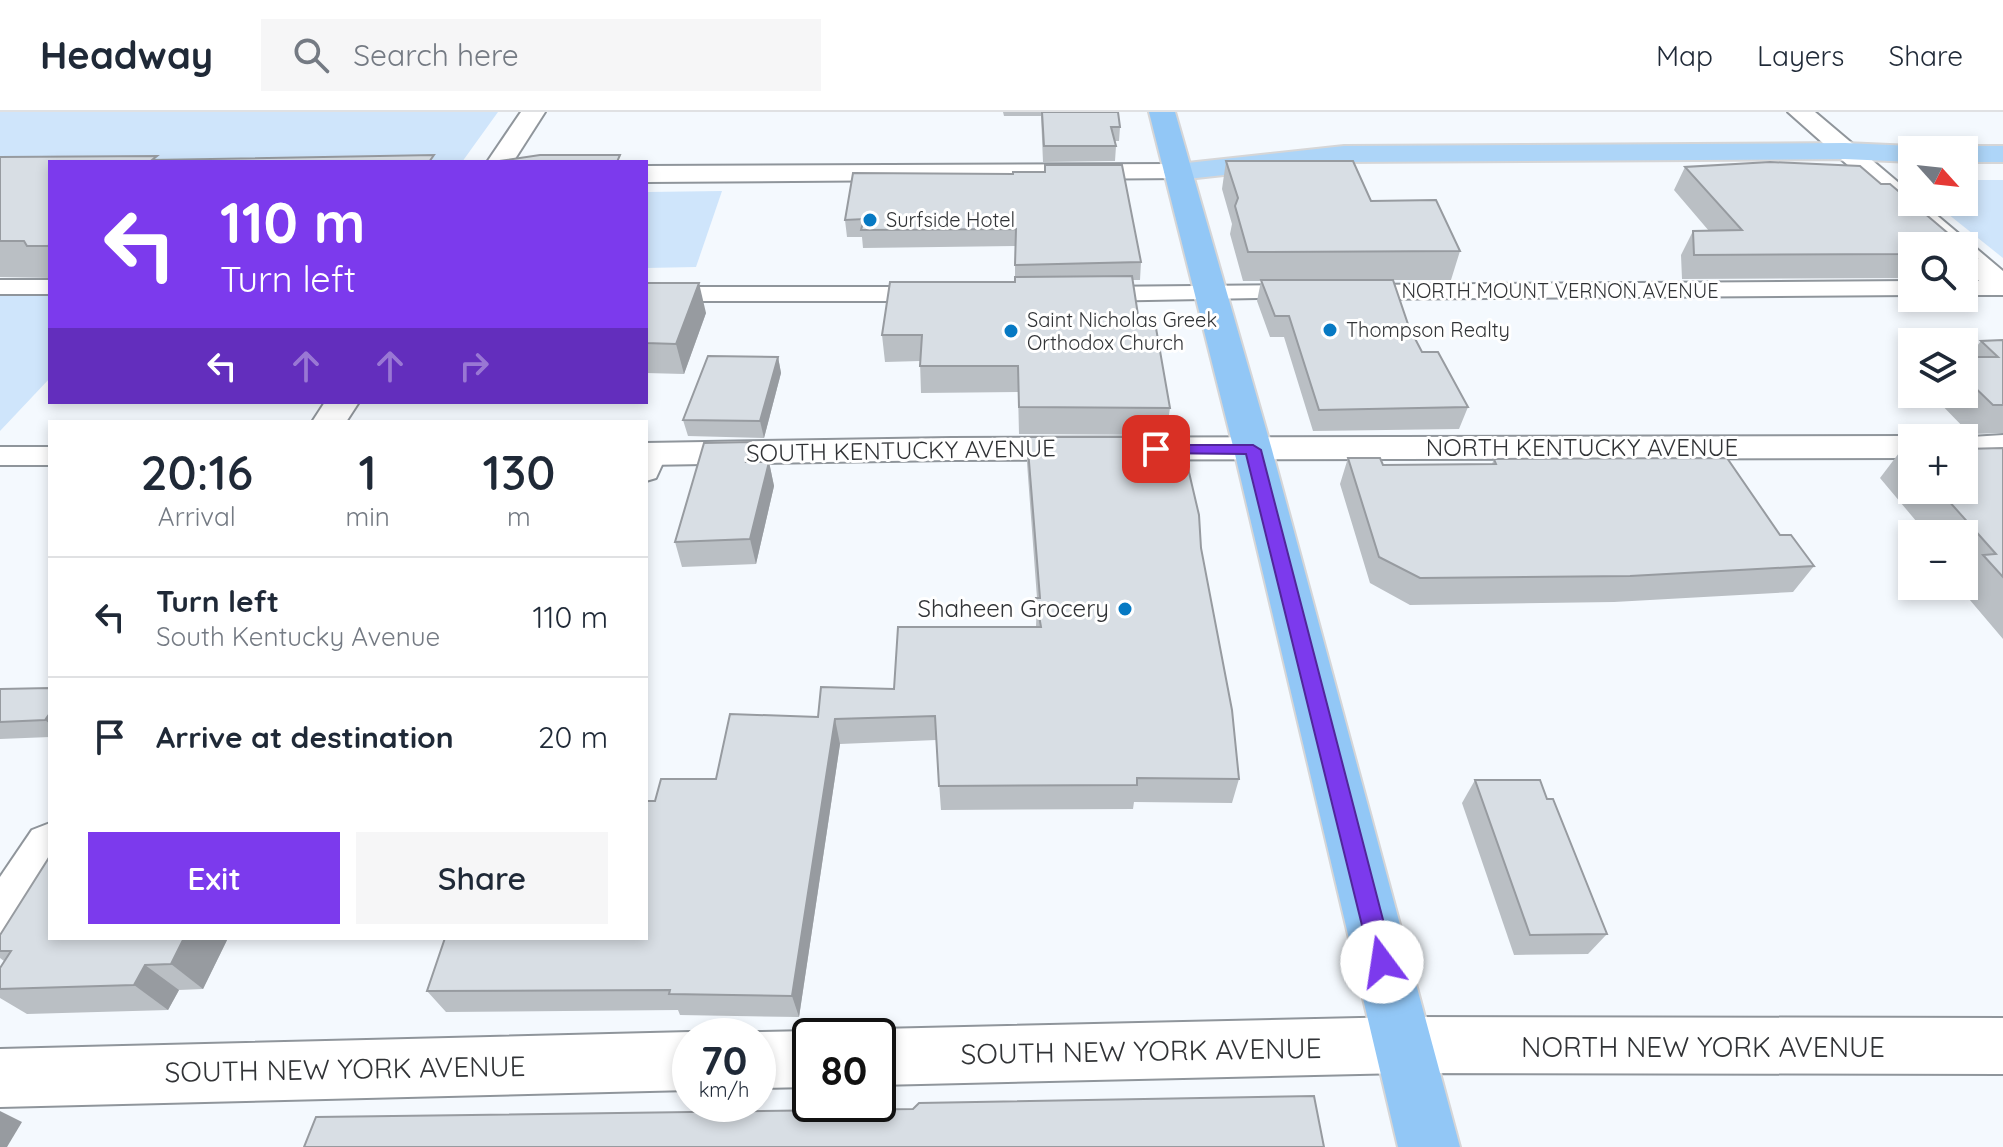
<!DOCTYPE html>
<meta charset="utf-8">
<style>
body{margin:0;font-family:Quicksand,sans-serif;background:#f6f6f7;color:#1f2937;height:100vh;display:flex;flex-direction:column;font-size:30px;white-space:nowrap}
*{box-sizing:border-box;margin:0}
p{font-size:26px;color:#747a83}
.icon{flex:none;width:44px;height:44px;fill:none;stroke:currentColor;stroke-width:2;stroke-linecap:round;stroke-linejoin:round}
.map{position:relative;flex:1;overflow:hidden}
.details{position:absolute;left:48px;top:308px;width:600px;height:520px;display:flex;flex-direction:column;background:#fff;border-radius:0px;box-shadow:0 4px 12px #0003}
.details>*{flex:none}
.guide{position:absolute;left:48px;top:48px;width:600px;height:244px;border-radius:0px;box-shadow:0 4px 12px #0003;background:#7c3aed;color:#fff;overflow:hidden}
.needle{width:52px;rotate:117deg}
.fabs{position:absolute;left:1898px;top:24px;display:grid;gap:16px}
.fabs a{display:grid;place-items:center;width:80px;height:80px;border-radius:0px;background:#fff;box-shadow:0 4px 12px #0003;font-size:40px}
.speed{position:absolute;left:672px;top:906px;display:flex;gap:16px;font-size:40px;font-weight:700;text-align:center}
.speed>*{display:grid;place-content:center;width:104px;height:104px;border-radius:50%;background:#fff;box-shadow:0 4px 12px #0003;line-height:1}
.speed small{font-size:20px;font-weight:400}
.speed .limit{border:4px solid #111;border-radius:12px;background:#fff;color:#111}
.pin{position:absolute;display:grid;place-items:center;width:68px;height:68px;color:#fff;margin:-34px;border-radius:16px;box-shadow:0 4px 12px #0006}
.me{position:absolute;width:88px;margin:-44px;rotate:346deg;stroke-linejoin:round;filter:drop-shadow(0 0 6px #0008)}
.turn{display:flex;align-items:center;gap:28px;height:168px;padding:0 40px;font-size:36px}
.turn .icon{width:104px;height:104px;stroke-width:2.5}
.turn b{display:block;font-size:56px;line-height:68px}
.lanes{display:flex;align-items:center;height:76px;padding:0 40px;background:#0003;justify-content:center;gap:40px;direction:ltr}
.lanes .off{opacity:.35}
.eta{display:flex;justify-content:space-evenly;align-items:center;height:136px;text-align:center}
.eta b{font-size:48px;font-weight:600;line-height:56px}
.action{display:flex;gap:16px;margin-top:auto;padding:16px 40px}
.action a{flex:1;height:92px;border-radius:0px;background:#7c3aed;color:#fff;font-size:32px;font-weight:600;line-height:92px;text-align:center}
.action a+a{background:#f6f6f7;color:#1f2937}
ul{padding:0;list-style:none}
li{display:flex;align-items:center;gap:24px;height:120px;padding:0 40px;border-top:2px solid #e0e1e3}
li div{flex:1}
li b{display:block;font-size:30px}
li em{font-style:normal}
header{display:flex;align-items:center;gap:48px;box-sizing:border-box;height:112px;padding:0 40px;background:#fff;border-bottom:2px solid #e0e1e3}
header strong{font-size:38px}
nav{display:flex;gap:44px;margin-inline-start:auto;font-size:28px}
.search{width:560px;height:72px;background:#f6f6f7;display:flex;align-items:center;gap:20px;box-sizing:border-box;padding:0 28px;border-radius:0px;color:#747a83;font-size:30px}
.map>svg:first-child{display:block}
.green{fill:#cfe5fb}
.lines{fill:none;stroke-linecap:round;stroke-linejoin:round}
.minor-casing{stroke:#8f959b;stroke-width:4}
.tertiary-casing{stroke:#8f959b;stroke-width:4}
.primary-casing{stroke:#d6d6d7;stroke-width:4}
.trunk-casing{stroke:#d6d6d7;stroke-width:4}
.minor{fill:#fff;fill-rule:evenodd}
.tertiary{fill:#fff;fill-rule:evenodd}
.primary{fill:#add5f8;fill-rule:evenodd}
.trunk{fill:#92c7f6;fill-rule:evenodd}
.wall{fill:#babfc4}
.shaded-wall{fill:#979ba0}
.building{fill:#d8dee4;stroke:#979ba0;stroke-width:2}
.route{fill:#7c3aed;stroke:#51269a;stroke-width:2}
.poi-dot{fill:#0679c3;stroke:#fff;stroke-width:3}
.labels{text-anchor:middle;stroke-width:6;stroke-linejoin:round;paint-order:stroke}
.far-poi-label{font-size:20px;fill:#313336;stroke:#fff;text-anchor:start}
.far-street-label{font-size:20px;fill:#313336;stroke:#fff}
.street-label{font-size:24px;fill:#313336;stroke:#fff}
.poi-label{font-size:24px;fill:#313336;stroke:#fff;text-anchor:end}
.near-street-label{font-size:28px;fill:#313336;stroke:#fff}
</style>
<header>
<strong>Headway</strong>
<div class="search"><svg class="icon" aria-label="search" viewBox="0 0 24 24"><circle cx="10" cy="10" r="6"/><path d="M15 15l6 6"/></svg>Search here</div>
<nav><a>Map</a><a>Layers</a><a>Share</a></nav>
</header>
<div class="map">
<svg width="2003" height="1035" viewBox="0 0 2003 1035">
<rect width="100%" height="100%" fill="#f4f9fe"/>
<g class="green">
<path d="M0 0H498L462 50H50L0 54Z"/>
<path d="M1964 68H2003V146L1933 90H1964Z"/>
<path d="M722 79 696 155 646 156 648 80Z"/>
<path d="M0 183H50V266L0 319Z"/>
</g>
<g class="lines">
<defs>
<g id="minor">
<rect x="0" y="168" width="50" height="14"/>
<path d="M1912 169V183L1353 187 1345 185 1341 180 1345 175 1353 173Z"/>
<rect x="1964" y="169" width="39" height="14"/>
<path d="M1303 173 1311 175 1315 180 1311 185 1093 189 1085 187 1081 182 1085 177 1093 175Z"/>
<path d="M646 175H931L939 177 943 182 939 187 931 189H646Z"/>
<path d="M653 333 663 336 667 342 656 366 646 369V335Z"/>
<rect x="0" y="335" width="50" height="18"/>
</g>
<g id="tertiary">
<path d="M521 0H545L513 50H487Z"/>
<path d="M1788 0H1815L1912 82V90H1921L2003 159V183L1992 180 1964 156V134H1939Z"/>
<path d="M1178 52 1187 54 1191 60 1187 66 646 70V54Z"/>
<path d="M325 290H359L346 310H312Z"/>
<path d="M2003 323V345L1964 346V326H1955Z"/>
<path d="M1912 324 1921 326H1912V346L951 348 646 353V331L951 326Z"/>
<path d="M50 711V776L18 826 0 833V765L32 718Z"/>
<path d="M1404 905 2003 906V962L1404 961 878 973V924H860L878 917Z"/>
<path d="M810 919 823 924H810V975L758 976V924H747L758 920Z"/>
<path d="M690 920 698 924H690V978L0 995V937Z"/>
</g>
<g id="primary">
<path d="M1845 31 1912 34 1923 38H1912V50L1845 47 1344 50 1178 68 1168 66 1164 60 1168 54 1178 52 1344 34Z"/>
<path d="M1964 34H2003V50H1964V38H1953Z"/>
</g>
<path id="trunk" d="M1149 0H1175L1272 338 1460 1035H1398L1234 338Z"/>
</defs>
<use href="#minor" class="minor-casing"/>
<use href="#tertiary" class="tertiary-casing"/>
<use href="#primary" class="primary-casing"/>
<use href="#trunk" class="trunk-casing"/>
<use href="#minor" class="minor"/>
<use href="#tertiary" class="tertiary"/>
<use href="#primary" class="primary"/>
<use href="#trunk" class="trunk"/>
</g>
<g class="wall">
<path d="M1003 0H1118L1120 15 1119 29H1115L1116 34 1115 49 1043 50 1041 4H1004Z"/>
<path d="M0 45 50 50V166L0 165Z"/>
<path d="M1226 49 1371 89 1460 139 1451 168H1393L1409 215 1422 240 1468 295 1459 317 1313 319 1284 225H1270L1257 189 1261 169H1243L1230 122 1232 112 1222 77Z"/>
<path d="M1685 55 1912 134V166L1682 167 1681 143 1693 119H1709L1674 78Z"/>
<path d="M853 61 1141 150 1140 168H1132L1140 216 1170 296 1166 323 1019 322 1018 280 921 281 920 249 885 250 882 223 1015 170V134L863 136 862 125H847L845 108Z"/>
<path d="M1964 135 1976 146 1964 163Z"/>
<path d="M646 171 706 201 684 262 646 261Z"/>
<path d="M2003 228V321L1970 322 1931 282H1964V245H1968L1981 229Z"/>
<path d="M778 245 781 261 764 326 688 324 683 308Z"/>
<path d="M1027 325 1177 339 1201 436 1239 667 1232 691 1134 690 1133 697 941 698 936 628 840 632 799 905 680 903 678 898 446 900 427 879 655 689 716 667 818 605 894 577 1036 515 1037 486 1027 351Z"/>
<path d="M751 330 755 350H769L774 374 756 452 682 455 675 430Z"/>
<path d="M2003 336V527L1958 474H1964V422H1927L1880 366 1902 337H1912V378H1964Z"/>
<path d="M1348 346 1383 353 1492 352 1494 347 1780 423 1814 454 1793 480 1614 490 1410 493 1370 471 1340 372Z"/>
<path d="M50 576V625L0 627V577Z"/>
<path d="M1475 668 1607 822 1588 842 1514 843 1462 691Z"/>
<path d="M0 823 228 826 203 877 179 878 168 898 27 902 0 886V856L4 849 0 846Z"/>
</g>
<g class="shaded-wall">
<path d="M699 171 706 201 684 262 676 232Z"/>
<path d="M778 245 781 261 764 326 760 309Z"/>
<path d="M751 330 756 354 746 350Z"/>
<path d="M769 350 774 374 756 452 750 427Z"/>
<path d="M50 601V612L45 608Z"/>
<path d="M835 607 840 632 799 905 792 884Z"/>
<path d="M184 826H228L203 877 171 852Z"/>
<path d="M145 853 179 878 168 898 134 873Z"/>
<path d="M0 999 22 1010 7 1035H0Z"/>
</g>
<g class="building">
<path d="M1042 0H1118L1120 15H1111L1116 34H1044Z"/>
<path d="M434 43 429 50H50V132L48 134H27L24 129H0V45L157 44 152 48Z"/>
<path d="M540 43H620L617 50H501L499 49Z"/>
<path d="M1226 49H1353L1371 89 1436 88 1460 139 1248 140 1235 94 1238 86Z"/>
<path d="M1770 50 1860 54 1881 72H1890L1963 134H1912V142L1694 143 1693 119 1742 118 1685 55Z"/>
<path d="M1045 53H1122L1141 150 1015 153 1016 117 861 118 864 107 845 108 853 61 1013 62V60H1045Z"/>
<path d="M1964 135 1976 146H1964Z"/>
<path d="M1132 164 1140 216H1156L1170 296 1019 295 1018 254H920L922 223H882L890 170H1015V165Z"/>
<path d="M1261 168H1393L1409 215 1422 240H1438L1468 295 1319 298 1289 204H1275Z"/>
<path d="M646 171H699L676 232 646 231Z"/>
<path d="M2003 228V293H1993L1964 265V245H1998L1981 229Z"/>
<path d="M708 244 778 245 760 309 683 308Z"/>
<path d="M1027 325H1175L1177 339H1184L1199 403 1201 436 1232 598 1239 667 1137 666V673L939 674 935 604 835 607 792 884 669 882 670 878 427 879 445 826H646V689H655L661 667H716L730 602 818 605 821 575 894 577 898 515H1041L1036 486H1040Z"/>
<path d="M751 330 746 350H769L750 427 675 430 704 331Z"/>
<path d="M2003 336V465L1983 443 1996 442 1939 378H1964V337Z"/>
<path d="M1902 337H1912V348Z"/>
<path d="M1348 346H1380L1383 353 1496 352 1494 347 1727 346 1780 423H1791L1814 454 1630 464 1420 466 1379 445Z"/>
<path d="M50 576V601L45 608 0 610V577Z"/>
<path d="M1475 668H1540L1547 687H1553L1607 822 1530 823Z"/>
<path d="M50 744V826H184L171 852 145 853 134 873 0 877V856L11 839H0V823Z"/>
<path d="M1314 984 1324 1035H304L316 1005 913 997 919 991Z"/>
</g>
<path class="route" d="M1156 333H1253L1261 338 1394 850 1390 857 1382 861 1374 857 1371 850 1246 342 1150 341V334Z"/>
<g class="poi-dot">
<circle cx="870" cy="108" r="8"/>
<circle cx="1330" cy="218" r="8"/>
<circle cx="1011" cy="219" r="8"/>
<circle cx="1125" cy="497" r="8"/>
</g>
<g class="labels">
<g class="far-poi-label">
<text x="886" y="115">Surfside Hotel</text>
<text x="1027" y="215">Saint Nicholas Greek<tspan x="1027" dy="23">Orthodox Church</tspan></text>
<text x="1346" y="225">Thompson Realty</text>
</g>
<g class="far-street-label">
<text x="1560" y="186">NORTH MOUNT VERNON AVENUE</text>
</g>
<g class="street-label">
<text x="1582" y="344">NORTH KENTUCKY AVENUE</text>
<text transform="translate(901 339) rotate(-1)" y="8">SOUTH KENTUCKY AVENUE</text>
</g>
<g class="poi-label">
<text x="1109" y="505">Shaheen Grocery</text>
</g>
<g class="near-street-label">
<text x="1703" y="945">NORTH NEW YORK AVENUE</text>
<text transform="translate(1141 939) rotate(-1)" y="10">SOUTH NEW YORK AVENUE</text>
<text transform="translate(345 957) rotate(-1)" y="10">SOUTH NEW YORK AVENUE</text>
</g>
</g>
</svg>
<div class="fabs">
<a><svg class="needle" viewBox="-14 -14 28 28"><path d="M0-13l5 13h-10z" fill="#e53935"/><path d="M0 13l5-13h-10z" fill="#747a83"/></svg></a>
<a><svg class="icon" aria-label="search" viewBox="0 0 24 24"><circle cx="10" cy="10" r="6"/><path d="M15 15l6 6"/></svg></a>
<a><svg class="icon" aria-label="layers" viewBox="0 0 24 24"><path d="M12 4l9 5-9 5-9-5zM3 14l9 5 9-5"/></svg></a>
<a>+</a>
<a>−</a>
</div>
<div class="speed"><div>70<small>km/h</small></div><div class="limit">80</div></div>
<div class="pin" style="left:1156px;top:337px;background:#d93025"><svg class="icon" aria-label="arrive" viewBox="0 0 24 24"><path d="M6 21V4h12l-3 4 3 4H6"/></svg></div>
<svg class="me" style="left:1382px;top:850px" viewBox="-20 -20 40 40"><circle r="19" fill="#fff"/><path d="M0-13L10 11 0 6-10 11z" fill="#7c3aed"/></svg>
<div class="guide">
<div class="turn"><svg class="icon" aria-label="left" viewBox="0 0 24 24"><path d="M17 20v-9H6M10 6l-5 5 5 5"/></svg><div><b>110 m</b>Turn left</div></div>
<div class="lanes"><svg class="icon" aria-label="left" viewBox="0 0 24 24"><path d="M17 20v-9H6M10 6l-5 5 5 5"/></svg><svg class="icon off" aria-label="ahead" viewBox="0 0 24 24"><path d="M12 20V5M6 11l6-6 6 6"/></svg><svg class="icon off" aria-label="ahead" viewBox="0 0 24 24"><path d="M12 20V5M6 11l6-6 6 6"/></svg><svg class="icon off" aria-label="right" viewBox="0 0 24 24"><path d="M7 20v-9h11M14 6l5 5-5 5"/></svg></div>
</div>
<section class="details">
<div class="eta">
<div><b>20:16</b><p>Arrival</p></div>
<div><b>1</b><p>min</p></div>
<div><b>130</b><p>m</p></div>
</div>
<ul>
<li><svg class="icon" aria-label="left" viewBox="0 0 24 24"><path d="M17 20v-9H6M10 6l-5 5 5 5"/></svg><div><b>Turn left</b><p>South Kentucky Avenue</p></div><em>110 m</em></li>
<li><svg class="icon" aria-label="arrive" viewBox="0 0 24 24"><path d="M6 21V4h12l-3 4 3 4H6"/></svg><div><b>Arrive at destination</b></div><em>20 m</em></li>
</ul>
<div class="action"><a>Exit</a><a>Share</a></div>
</section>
</div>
